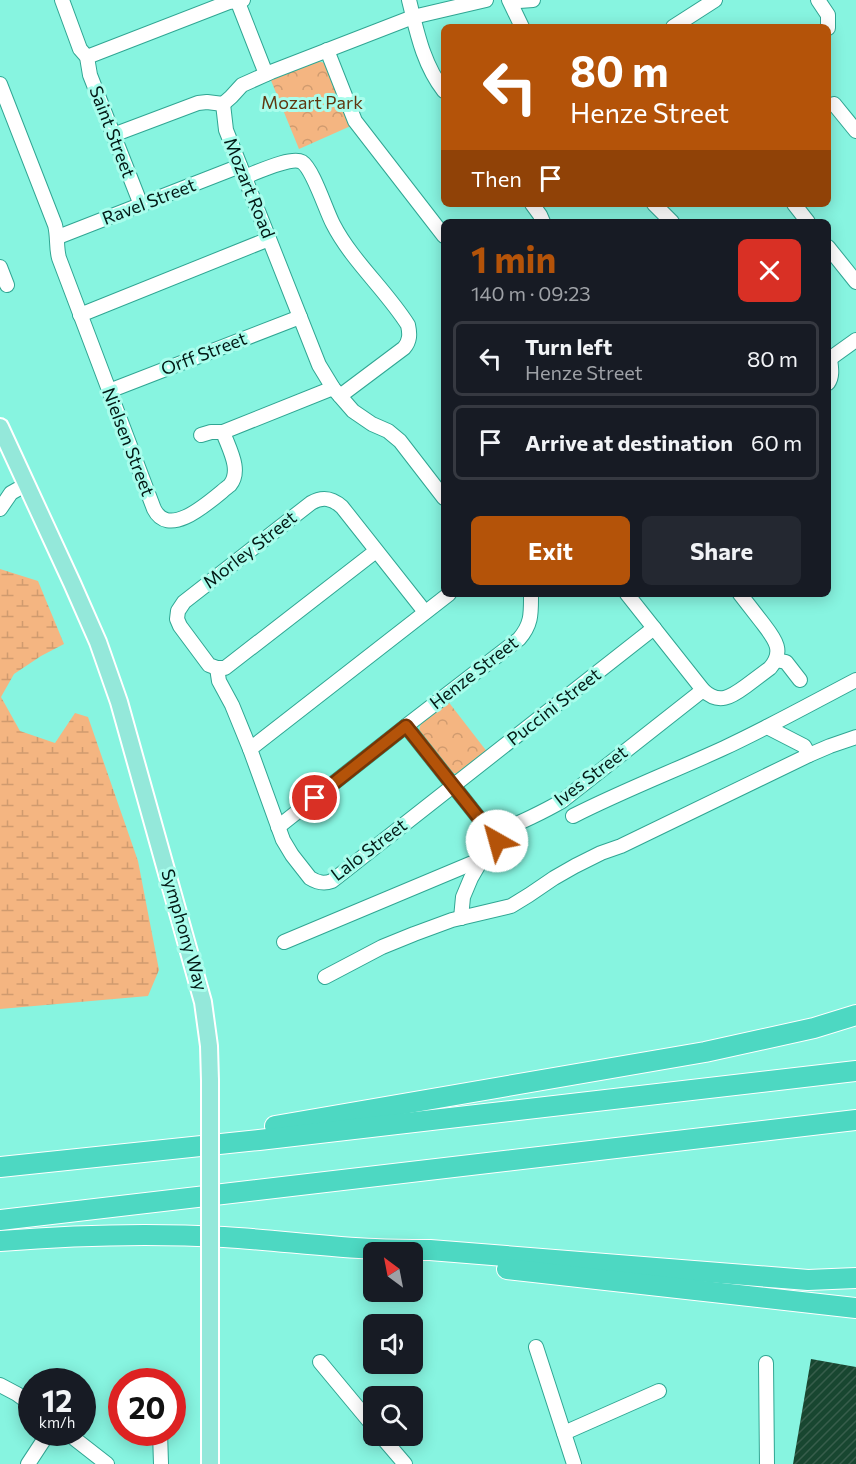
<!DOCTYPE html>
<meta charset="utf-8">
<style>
body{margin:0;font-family:Commissioner,sans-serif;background:#242831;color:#f1f3f6;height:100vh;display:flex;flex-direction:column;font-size:22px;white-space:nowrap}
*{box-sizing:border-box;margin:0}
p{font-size:20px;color:#9ea1a6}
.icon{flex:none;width:33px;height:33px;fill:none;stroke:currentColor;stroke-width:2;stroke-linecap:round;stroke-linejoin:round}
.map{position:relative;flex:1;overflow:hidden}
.sheet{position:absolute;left:441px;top:219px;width:390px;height:378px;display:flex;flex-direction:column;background:#171b24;border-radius:9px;box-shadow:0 3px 15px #0003}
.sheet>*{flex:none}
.guide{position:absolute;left:441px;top:24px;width:390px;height:183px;border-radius:9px;box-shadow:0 3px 15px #0003;background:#b45309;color:#fff;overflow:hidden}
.needle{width:39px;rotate:328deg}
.controls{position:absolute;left:363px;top:1242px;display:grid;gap:12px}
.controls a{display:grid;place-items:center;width:60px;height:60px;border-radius:9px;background:#171b24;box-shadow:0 3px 15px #0003;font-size:30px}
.speed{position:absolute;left:18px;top:1368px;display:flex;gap:12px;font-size:30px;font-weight:700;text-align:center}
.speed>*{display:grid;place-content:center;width:78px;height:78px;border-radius:50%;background:#171b24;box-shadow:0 3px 15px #0003;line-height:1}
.speed small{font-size:15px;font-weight:400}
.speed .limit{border:9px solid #d22;background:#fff;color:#111}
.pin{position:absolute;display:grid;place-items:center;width:51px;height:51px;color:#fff;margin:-26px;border:3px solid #fff;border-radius:50%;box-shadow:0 2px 6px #0007}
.me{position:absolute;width:66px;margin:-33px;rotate:322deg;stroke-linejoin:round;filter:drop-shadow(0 0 4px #0008)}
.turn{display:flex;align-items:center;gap:21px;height:126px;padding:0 30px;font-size:27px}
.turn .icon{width:78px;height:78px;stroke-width:2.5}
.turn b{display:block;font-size:42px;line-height:51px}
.then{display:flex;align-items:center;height:57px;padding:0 30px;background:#0003;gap:12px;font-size:22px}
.round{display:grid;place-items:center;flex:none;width:63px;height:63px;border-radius:9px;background:#242831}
.headline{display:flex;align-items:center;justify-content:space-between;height:102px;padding:0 30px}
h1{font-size:36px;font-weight:700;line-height:45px;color:#b45309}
.button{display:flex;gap:12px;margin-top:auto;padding:12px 30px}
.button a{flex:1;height:69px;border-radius:9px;background:#b45309;color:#fff;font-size:24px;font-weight:700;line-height:69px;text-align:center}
.button a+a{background:#242831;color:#f1f3f6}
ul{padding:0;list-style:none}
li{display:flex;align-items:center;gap:18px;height:75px;margin:0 12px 9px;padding:0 18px;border:3px solid #363941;border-radius:9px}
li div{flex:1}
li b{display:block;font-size:22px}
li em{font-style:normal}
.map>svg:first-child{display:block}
.wetland{fill:url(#wetland-marsh)}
.park{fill:url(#park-crowns)}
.building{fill:url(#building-hatch)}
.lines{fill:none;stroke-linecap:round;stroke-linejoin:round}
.minor-casing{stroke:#30a693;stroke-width:16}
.major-casing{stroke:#fff;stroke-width:20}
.highway-casing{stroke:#fff;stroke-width:22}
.minor{stroke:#fff;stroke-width:14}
.major{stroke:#94e8da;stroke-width:16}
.highway{stroke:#4dd8c2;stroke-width:20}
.major-bridge-casing{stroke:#fff;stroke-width:20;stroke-linecap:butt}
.major-bridge{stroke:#94e8da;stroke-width:16}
.route-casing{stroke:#753606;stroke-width:15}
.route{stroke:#b45309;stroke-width:10}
.labels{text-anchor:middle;stroke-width:6;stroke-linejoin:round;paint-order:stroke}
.park-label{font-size:18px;fill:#5f370f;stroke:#a9fdec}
.street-label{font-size:18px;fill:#021915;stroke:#a9fdec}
</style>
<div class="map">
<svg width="856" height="1464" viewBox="0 0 856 1464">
<defs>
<pattern id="wetland-marsh" width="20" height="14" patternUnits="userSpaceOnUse" patternTransform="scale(1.5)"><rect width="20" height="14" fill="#f4b581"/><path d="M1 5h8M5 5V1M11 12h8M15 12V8" fill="none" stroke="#d09b6f"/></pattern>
<pattern id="park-crowns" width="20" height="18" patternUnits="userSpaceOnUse" patternTransform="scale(1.5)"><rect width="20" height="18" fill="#f4b581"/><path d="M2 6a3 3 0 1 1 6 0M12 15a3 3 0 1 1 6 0" fill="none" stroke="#d09b6f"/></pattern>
<pattern id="building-hatch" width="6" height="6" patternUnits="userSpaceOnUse" patternTransform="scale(1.5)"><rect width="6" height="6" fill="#184630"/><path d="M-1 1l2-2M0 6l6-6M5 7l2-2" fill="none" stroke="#375d4b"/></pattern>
</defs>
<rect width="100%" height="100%" fill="#87f4e0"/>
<path class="wetland" d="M0 569 38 581 64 644 41 656 14 674 1 697 20 731 55 743 75 713 88 717 138 861 159 970 148 996 0 1009Z"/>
<g class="park">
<path d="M317 61 325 63 328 66 353 125 299 149 270 78Z"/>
<path d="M447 700 488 753 458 774 449 772 419 732 421 722Z"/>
</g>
<path class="building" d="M811 1359 856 1367V1464H793Z"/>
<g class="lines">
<defs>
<g id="minor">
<path d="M62 0 80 49 87 57 90 75 141 205"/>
<path d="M237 0 266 74"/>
<path d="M409 0C417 32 423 64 444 91"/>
<path d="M509 0 522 27"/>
<path d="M514 0 519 1 533 0"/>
<path d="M818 0 828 15V28"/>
<path d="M673 27 715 0"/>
<path d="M327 50 355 121 444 236"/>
<path d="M87 57 229 2 243 0"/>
<path d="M0 84 55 225C58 236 56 247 59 258L154 509C170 541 213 498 230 485 242 470 229 449 223 432L333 388"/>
<path d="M223 104 226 130 319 365 333 388 353 411 372 424 388 431 400 441 444 498"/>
<path d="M223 104 231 97 242 85 271 72 413 17 486 0"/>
<path d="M834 104 856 131"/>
<path d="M113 135 198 103 207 102 223 104"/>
<path d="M244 177C256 173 291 156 302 162 313 169 326 211 333 224 352 261 386 290 408 325 410 334 410 341 404 348L340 396"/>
<path d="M532 204 540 215 543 222"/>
<path d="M654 204 672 222"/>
<path d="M794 204 808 222"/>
<path d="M58 237 240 166"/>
<path d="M828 247 856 282"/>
<path d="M0 267 7 285"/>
<path d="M80 315 269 239"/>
<path d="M828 360 856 340"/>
<path d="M828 383C833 376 831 367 830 359"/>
<path d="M109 391 300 317"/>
<path d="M201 435 211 432H223"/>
<path d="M0 509 11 493 27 484"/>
<path d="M376 551 225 668H217L209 665 180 626 177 619 178 611 184 602 311 503C323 496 332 498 342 507L425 612"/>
<path d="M449 594 250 749 283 840 292 855 310 878C318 883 324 884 332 881L654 628"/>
<path d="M627 594 703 690C719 705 731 697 746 686 754 680 762 674 770 668 786 650 773 637 761 621 754 612 747 603 740 594"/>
<path d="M776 660 786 662 800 680"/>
<path d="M217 668 219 681 232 705 250 749"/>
<path d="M406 726 482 822C487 826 493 829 500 829 512 828 550 808 562 801L703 690"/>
<path d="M767 727 804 746 809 755"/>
<path d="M573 816C622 791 674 771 724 748 769 727 812 703 856 680"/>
<path d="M278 827 406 726 519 639C532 624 531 613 531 594"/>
<path d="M461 918 463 897 471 878 482 859"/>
<path d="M284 942 482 859C496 849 498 846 495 829"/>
<path d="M325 977 382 947 414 934 452 920 511 906 529 895 554 878 575 866 601 853 621 846 809 755 830 746 856 737"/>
<path d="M536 1347 574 1464"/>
<path d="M320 1362 374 1427"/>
<path d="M766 1363 767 1464"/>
<path d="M0 1385 17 1394 32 1405"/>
<path d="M66 1432 107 1464"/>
<path d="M160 1432 161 1464"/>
<path d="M564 1433 659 1391"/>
<path d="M381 1436 405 1464"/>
<path d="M28 1464 49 1432"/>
</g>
<g id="major">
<path d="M0 427 72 583 98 642 119 702 203 1002 209 1046 210 1081"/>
<path d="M210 1290V1464"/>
</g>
<g id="highway">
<path d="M275 1126 705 1052 814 1028 856 1015"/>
<path d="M0 1167 259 1140 856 1071"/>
<path d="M0 1220 856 1120"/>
<path d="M0 1241C74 1235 150 1233 224 1237 275 1240 325 1247 375 1249 393 1250 412 1250 430 1250L808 1280 856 1278"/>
<path d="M507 1269 856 1308"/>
</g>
</defs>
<use href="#minor" class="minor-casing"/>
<use href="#major" class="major-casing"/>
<use href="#highway" class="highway-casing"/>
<use href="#minor" class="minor"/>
<use href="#major" class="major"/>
<use href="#highway" class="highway"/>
<defs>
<path id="major-bridge" d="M210 1290V1081"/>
</defs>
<use href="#major-bridge" class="major-bridge-casing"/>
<use href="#major-bridge" class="major-bridge"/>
</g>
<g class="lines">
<defs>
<path id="route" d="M315 798 406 726 482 822 486 825 495 829 497 841"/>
</defs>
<use href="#route" class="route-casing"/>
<use href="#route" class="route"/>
</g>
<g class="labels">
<g class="park-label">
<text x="312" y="109">Mozart Park</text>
</g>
<g class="street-label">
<text transform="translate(112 132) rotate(69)" y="6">Saint Street</text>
<text transform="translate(249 188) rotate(68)" y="6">Mozart Road</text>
<text transform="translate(149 202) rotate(-21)" y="6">Ravel Street</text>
<text transform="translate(204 354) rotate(-21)" y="6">Orff Street</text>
<text transform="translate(128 442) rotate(69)" y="6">Nielsen Street</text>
<text transform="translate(250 550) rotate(-38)" y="6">Morley Street</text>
<text transform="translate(474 673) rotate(-38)" y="6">Henze Street</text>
<text transform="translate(554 707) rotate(-38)" y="6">Puccini Street</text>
<text transform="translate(591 776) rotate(-37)" y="6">Ives Street</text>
<text transform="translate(369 850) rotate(-37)" y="6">Lalo Street</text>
<text transform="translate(184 930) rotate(74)" y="6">Symphony Way</text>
</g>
</g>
</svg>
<div class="controls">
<a><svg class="needle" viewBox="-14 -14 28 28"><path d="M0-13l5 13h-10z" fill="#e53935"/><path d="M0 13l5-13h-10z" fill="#9ea1a6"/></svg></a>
<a><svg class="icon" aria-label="sound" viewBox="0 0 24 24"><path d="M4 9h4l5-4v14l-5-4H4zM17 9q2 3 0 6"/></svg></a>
<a><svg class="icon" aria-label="search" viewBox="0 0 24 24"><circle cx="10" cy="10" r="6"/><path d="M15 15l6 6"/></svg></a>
</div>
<div class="speed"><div>12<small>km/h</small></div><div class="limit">20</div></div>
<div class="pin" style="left:315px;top:798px;background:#d93025"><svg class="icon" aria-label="arrive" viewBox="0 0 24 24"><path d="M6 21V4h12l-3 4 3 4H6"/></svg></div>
<svg class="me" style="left:497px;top:841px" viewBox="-20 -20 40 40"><circle r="19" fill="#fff"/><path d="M0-13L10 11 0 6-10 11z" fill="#b45309"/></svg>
<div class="guide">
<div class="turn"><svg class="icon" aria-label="left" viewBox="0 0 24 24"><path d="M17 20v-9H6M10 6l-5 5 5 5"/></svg><div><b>80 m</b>Henze Street</div></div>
<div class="then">Then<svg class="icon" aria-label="arrive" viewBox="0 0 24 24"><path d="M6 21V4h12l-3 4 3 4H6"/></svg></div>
</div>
<section class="sheet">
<div class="headline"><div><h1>1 min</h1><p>140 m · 09:23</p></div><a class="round" style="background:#d93025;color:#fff"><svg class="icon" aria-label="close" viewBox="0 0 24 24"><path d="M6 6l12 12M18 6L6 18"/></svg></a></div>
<ul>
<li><svg class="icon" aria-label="left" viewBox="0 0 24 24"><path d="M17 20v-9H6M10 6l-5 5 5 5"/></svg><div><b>Turn left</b><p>Henze Street</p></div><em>80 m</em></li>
<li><svg class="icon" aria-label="arrive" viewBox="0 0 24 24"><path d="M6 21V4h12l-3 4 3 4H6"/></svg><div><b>Arrive at destination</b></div><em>60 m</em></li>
</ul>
<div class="button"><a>Exit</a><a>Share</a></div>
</section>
</div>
